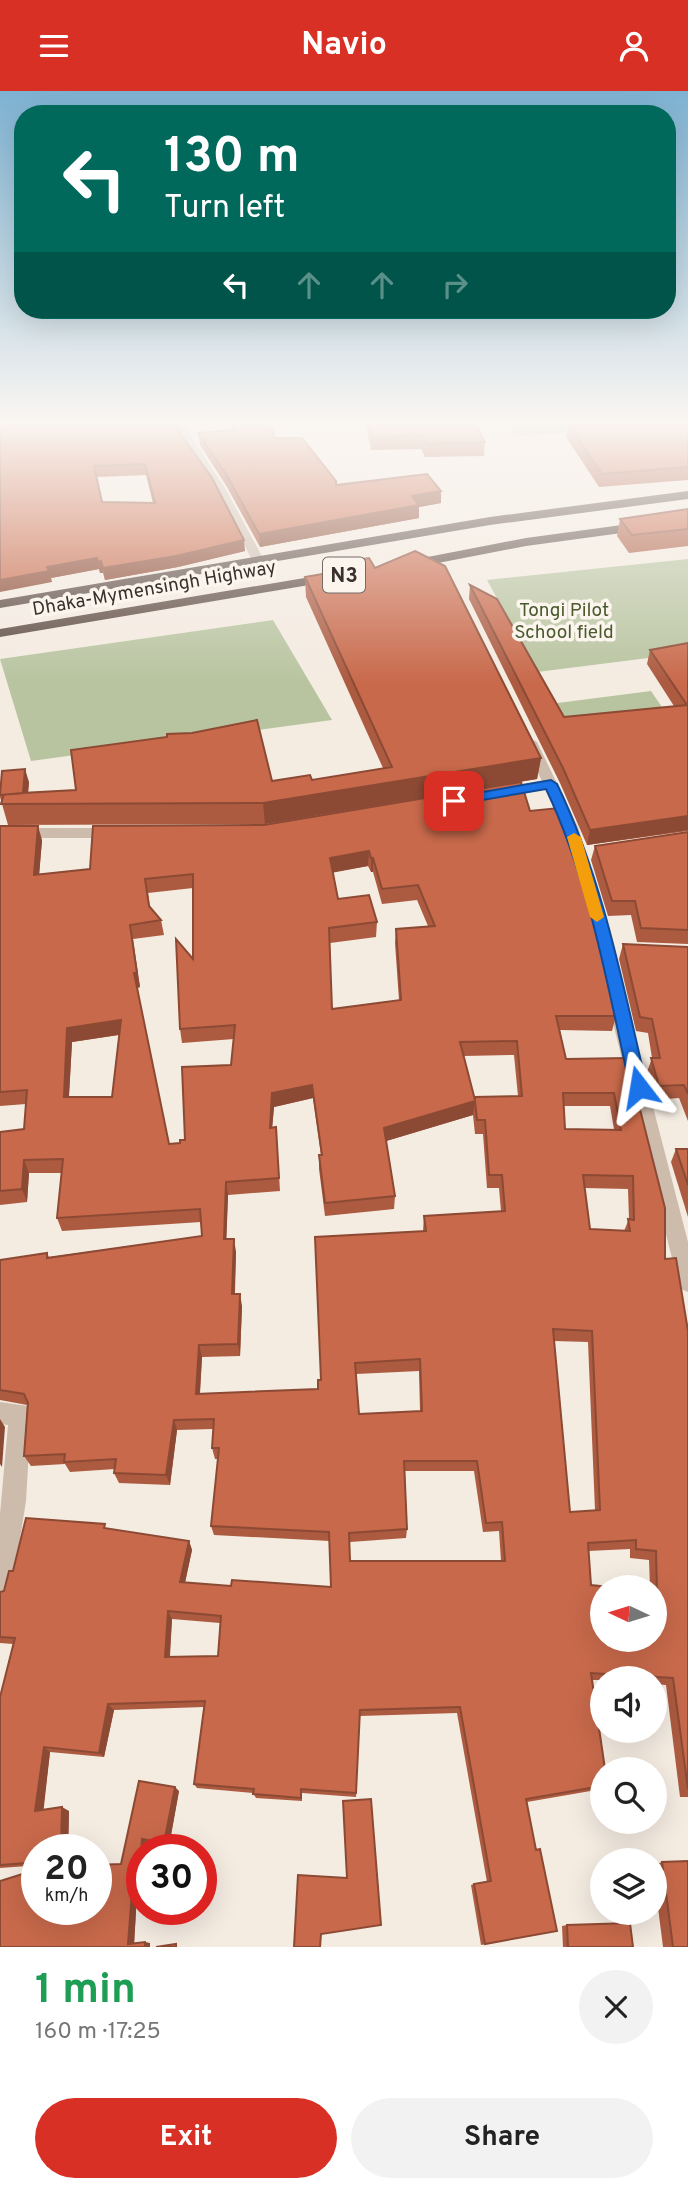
<!DOCTYPE html>
<meta charset="utf-8">
<style>
body{margin:0;font-family:Overpass,sans-serif;background:#f2f2f2;color:#222;height:100vh;display:flex;flex-direction:column;font-size:26px;white-space:nowrap}
*{box-sizing:border-box;margin:0}
p{font-size:23px;color:#767676}
.icon{flex:none;width:38px;height:38px;fill:none;stroke:currentColor;stroke-width:2;stroke-linecap:round;stroke-linejoin:round}
.map{position:relative;height:1856px;overflow:hidden}
.drawer{display:flex;flex-direction:column;background:#fff;flex:1}
.drawer>*{flex:none}
.top-card{position:absolute;left:14px;top:14px;width:662px;height:214px;border-radius:28px;box-shadow:0 7px 28px #0002;background:#00695c;color:#fff;overflow:hidden}
.needle{width:46px;rotate:274deg}
.controls{position:absolute;left:590px;top:1484px;display:grid;gap:14px}
.controls a{display:grid;place-items:center;width:77px;height:77px;border-radius:50%;background:#fff;box-shadow:0 7px 28px #0002;font-size:35px}
.speed{position:absolute;left:21px;top:1743px;display:flex;gap:14px;font-size:35px;font-weight:700;text-align:center}
.speed>*{display:grid;place-content:center;width:91px;height:91px;border-radius:50%;background:#fff;box-shadow:0 7px 28px #0002;line-height:1}
.speed small{font-size:18px;font-weight:400}
.speed .limit{border:10px solid #d22;background:#fff;color:#111}
.pin{position:absolute;display:grid;place-items:center;width:60px;height:60px;color:#fff;margin:-30px;border-radius:14px;box-shadow:0 4px 10px #0006}
.me{position:absolute;width:77px;margin:-38px;rotate:346deg;stroke-linejoin:round;filter:drop-shadow(0 0 5px #0008)}
.turn{display:flex;align-items:center;gap:24px;height:147px;padding:0 35px;font-size:32px}
.turn .icon{width:91px;height:91px;stroke-width:2.5}
.turn b{display:block;font-size:49px;line-height:60px}
.lanes{display:flex;align-items:center;height:66px;padding:0 35px;background:#0003;justify-content:center;gap:35px;direction:ltr}
.lanes .off{opacity:.35}
.round{display:grid;place-items:center;flex:none;width:74px;height:74px;border-radius:37px;background:#f2f2f2}
.overview{display:flex;align-items:center;justify-content:space-between;height:119px;padding:0 35px}
h1{font-size:42px;font-weight:700;line-height:52px;color:#1e9e55}
.button{display:flex;gap:14px;margin-top:auto;padding:14px 35px}
.button a{flex:1;height:80px;border-radius:42px;background:#d93025;color:#fff;font-size:28px;font-weight:700;line-height:80px;text-align:center}
.button a+a{background:#f2f2f2;color:#222}
header{display:flex;justify-content:space-between;align-items:center;height:91px;padding:0 35px;background:#d93025;color:#fff;font-size:32px;font-weight:700}
.map>svg:first-child{display:block}
.green{fill:#b8c4a0}
.lines{fill:none;stroke-linecap:round;stroke-linejoin:round}
.minor{fill:#cdbbac;fill-rule:evenodd}
.highway{fill:#5c4a42;fill-rule:evenodd}
.wall{fill:#ac5a40;fill-rule:evenodd}
.shaded-wall{fill:#8c4a34}
.building{fill:#c8694b;stroke:#8c4a34;stroke-width:2;fill-rule:evenodd}
.route{fill:#1a73e8;stroke:#114b97;stroke-width:2}
.slow{fill:#f59e0b}
.labels{text-anchor:middle;stroke-width:7;stroke-linejoin:round;paint-order:stroke}
.far-street-label{font-size:19px;fill:#3b302b;stroke:#fbf5ee}
.far-park-label{font-size:19px;fill:#4a5a2e;stroke:#fbf5ee}
.shield{fill:#fbf5ee;stroke:#756b66;stroke-width:2}
.shield-label{font-size:21px;font-weight:bold;fill:#3b302b}
</style>
<header><svg class="icon" aria-label="menu" viewBox="0 0 24 24"><path d="M4 6h16M4 12h16M4 18h16"/></svg>Navio<svg class="icon" aria-label="person" viewBox="0 0 24 24"><circle cx="12" cy="8" r="4"/><path d="M4 21q1-7 8-7t8 7"/></svg></header>
<div class="map">
<svg width="688" height="1856" viewBox="0 0 688 1856">
<rect width="100%" height="100%" fill="#f4ebe1"/>
<g class="green">
<path d="M508 332H633L636 338 514 345Z"/>
<path d="M688 468V562L537 581 487 489Z"/>
<path d="M273 529 332 629 31 670 0 568Z"/>
<path d="M651 600 668 625 575 650 550 613Z"/>
</g>
<g class="lines">
<g class="minor">
<path d="M177 332H187L190 344 225 397 264 469 262 471 252 469 215 397 180 344Z"/>
<path d="M530 647 537 651 578 736 615 859 624 904 688 1151V1201L681 1198 678 1191 606 904C594 834 576 763 546 698L499 707 492 702 499 697 542 690 523 651Z"/>
<path d="M0 737H114L122 742 114 747H0Z"/>
<path d="M0 1311 28 1315 31 1323 26 1410 12 1498 9 1507 0 1510V1423L8 1334 0 1333Z"/>
</g>
<g class="highway">
<path d="M688 400V408L490 434 0 517V509L490 426Z"/>
<path d="M688 425V433L526 455 407 478 400 474 407 470 526 447Z"/>
<path d="M334 482 339 483V489L0 546V538Z"/>
</g>
</g>
<g class="wall">
<path d="M0 332 180 342 245 460 178 476 105 489 103 482H100L99 478 51 487 52 491ZM146 384 153 412 102 411 97 386Z"/>
<path d="M232 332H269L275 347 336 394 441 400V412L419 416V427L260 456 227 396 200 354 198 342 232 339Z"/>
<path d="M367 332H475L485 351 484 365 425 366 421 358 371 359 367 340Z"/>
<path d="M688 332V389L599 396 566 346 568 333Z"/>
<path d="M688 418V455L629 462 617 445 620 428Z"/>
<path d="M330 473 375 477 541 667 537 688 265 733 8 734 0 706V698L29 691 28 702 312 689 383 677 306 506 305 486 331 481Z"/>
<path d="M470 494 564 626 674 615 647 573 650 559 688 552V740L587 754 560 692 469 508Z"/>
<path d="M530 720 616 925 612 940 560 939 566 968 627 967 665 1168 688 1240V1706H680L666 1594 654 1593V1587H602V1589H592L602 1678V1698L527 1711 536 1759 557 1840 481 1854 471 1794 474 1793 487 1791 457 1622 360 1625 356 1706 302 1702V1710L256 1707 253 1702 197 1697 194 1693 204 1616 114 1619 104 1666 50 1661 43 1719 69 1720 68 1759H37V1818L121 1773 179 1700 169 1755 147 1751 146 1759H142V1803H137L134 1853 150 1852V1856H0L29 1781 28 1775 0 1777V1606L13 1553 0 1552V1501L4 1500 13 1480 107 1438 189 1450 192 1459 185 1492 231 1495 331 1496 330 1450 214 1444 211 1435 218 1368H215L212 1357 213 1338 177 1339 170 1394 119 1392 114 1382 115 1378 70 1381 65 1373 31 1375 24 1365 27 1314 0 1309V1169L47 1162 49 1166 202 1145 201 1131 62 1140 57 1127 62 1082H29L27 1111 0 1114V1041L24 1038 26 1013 0 1015V735L42 749 39 783 90 778 264 734ZM368 775 371 781H373L382 813 417 809 428 835 396 838 395 852 399 909 332 918 330 852 376 846 377 831 338 808 333 781ZM193 797V868L180 938 182 952 234 948 231 974 185 1049 180 1052 169 1053 137 897 140 896 133 848 164 844 161 829 150 816 148 802ZM119 944 112 1006H69L72 951ZM514 964 518 1005 474 1007 464 965ZM313 1007 321 1064H319V1078L325 1125 394 1118 395 1105 386 1050 473 1024 475 1043H483L487 1097H499L501 1120 424 1125 423 1140 321 1289 318 1298 200 1303 202 1266 240 1265 242 1215 235 1203 236 1161 226 1148 228 1104 280 1100 276 1036 272 1037 274 1016ZM564 1015H610L614 1038H565ZM585 1097 628 1098 629 1128 624 1140 590 1138ZM554 1250 588 1251 595 1419 570 1421ZM419 1280 420 1320 359 1323 356 1283ZM405 1380H474L483 1441 499 1440 501 1470H350V1451L406 1447 407 1438ZM630 1458V1467L649 1469 650 1496H654V1549L591 1494 588 1460ZM172 1528 220 1532 218 1565 170 1566Z"/>
<path d="M688 741V853L637 851 631 824 608 825 591 769 595 755Z"/>
<path d="M623 853 688 856V1030L679 1007 654 1009 647 981 652 967 648 942 636 940 619 868Z"/>
<path d="M676 1058H688V1126L671 1071Z"/>
<path d="M662 1771 688 1856H663L654 1785V1774Z"/>
<path d="M567 1834 633 1856H563L562 1835Z"/>
</g>
<g class="shaded-wall">
<path d="M441 400V412L419 416V427L260 456 259 443 412 405Z"/>
<path d="M244 449 245 460 178 476 105 489 103 477Z"/>
<path d="M97 467 99 478 51 487 52 491 0 501V489L47 476Z"/>
<path d="M101 470 103 482H100L98 471Z"/>
<path d="M541 667 537 688 265 733 263 712Z"/>
<path d="M25 678 29 691 27 713 23 702Z"/>
<path d="M688 725V739L587 754 590 739Z"/>
<path d="M38 735 42 749 38 798 34 784Z"/>
<path d="M369 760 368 775 331 782 330 767Z"/>
<rect x="371" y="767" width="2" height="14"/>
<path d="M130 834 140 896 137 897 134 882Z"/>
<path d="M121 929 124 943 72 951 68 1020 64 1006 67 937Z"/>
<path d="M312 994 313 1007 274 1016 271 1050 270 1037 272 1002Z"/>
<path d="M475 1010 473 1024 383 1051 384 1037Z"/>
<path d="M24 1069 29 1082 27 1111 22 1098Z"/>
<path d="M226 1091 228 1104 226 1161 224 1148Z"/>
<path d="M234 1148 236 1161 234 1215 232 1203Z"/>
<path d="M240 1203 242 1215 240 1265 238 1253Z"/>
<path d="M199 1254 202 1266 199 1314 196 1303Z"/>
<path d="M0 1328 5 1336 2 1376 0 1373Z"/>
<path d="M174 1329 177 1339 170 1394 166 1384Z"/>
<path d="M189 1450 192 1459 183 1500 180 1491Z"/>
<path d="M168 1520 172 1528 169 1572 165 1566Z"/>
<path d="M108 1613 114 1619 104 1666 99 1662Z"/>
<path d="M44 1656 50 1661 43 1724 35 1720Z"/>
<path d="M175 1696 179 1700 169 1755 164 1752Z"/>
<path d="M62 1716 69 1720 68 1759H61Z"/>
<path d="M142 1748 147 1751 146 1759H142V1802L138 1801Z"/>
<path d="M132 1801 137 1803 134 1854 128 1853Z"/>
<path d="M145 1851 150 1852V1856H145Z"/>
</g>
<g class="building">
<path d="M0 332H177L180 342 212 387 244 449 176 465 103 477 101 470 98 471 97 467 47 476 49 480 0 489ZM145 373 155 412 102 411 94 375Z"/>
<path d="M233 332H269L275 347H302L336 390V394L427 383 441 400 412 405 419 414 259 443 226 383 198 342 235 339Z"/>
<path d="M368 332H475L485 351 426 353 422 344 371 346Z"/>
<path d="M684 332 688 336V376L602 383 568 333Z"/>
<path d="M688 418V438L632 444 620 428Z"/>
<path d="M415 460 445 475 541 667 263 712 1 713 4 703 76 699 71 659 167 646V643L192 642 257 629 272 690 310 684 312 689 392 676 305 486 334 481 330 473 369 467 375 477Z"/>
<path d="M470 494 497 508 564 626 687 614 650 559 688 552V725L590 739 563 677Z"/>
<path d="M25 678 23 702 0 704 2 680Z"/>
<path d="M521 691 530 720 559 717 566 734 590 811 616 925H556L566 968 627 967 665 1117V1168L676 1167 688 1240V1698L673 1587 591 1582 605 1678H602V1695L526 1708 536 1759 540 1758 557 1840 485 1853 474 1793 491 1790 460 1616 360 1619 356 1702 301 1698V1707L253 1703 254 1698 194 1693 205 1610 108 1613 99 1662 44 1656 35 1720 62 1716 61 1759H37V1818H96V1774L121 1773 139 1690 175 1696 164 1752 142 1748 138 1801H132L128 1853 145 1851V1856H0V1790L29 1781 27 1772 0 1774V1606L15 1547 0 1546V1501L4 1500 9 1480H13L26 1427 105 1433 104 1437 189 1450 180 1491 231 1495 232 1489 331 1496 329 1441 211 1435 219 1357H212L214 1328 174 1329 166 1384 114 1382 116 1368 64 1371 65 1363 24 1365 28 1312 24 1303 0 1299V1169L47 1162V1167L202 1145 200 1118 57 1127 63 1068 24 1069 22 1098 0 1100V1041L24 1038 27 999 0 1001V735H38L34 784 90 778 93 735 264 734ZM369 760 371 767H373L382 798 418 794 435 835 396 838 401 909 332 918 329 837 377 831 369 804 338 808 330 767ZM193 783V868L176 848 180 938 235 934 231 974 182 976 185 1049H180V1052L169 1053 134 882H137L130 834 161 829 149 815 145 788ZM121 929 112 1006H64L67 937ZM517 950 522 1005 475 1006V1009L460 951ZM312 994 322 1064H319L325 1112 395 1105 384 1037 475 1010 477 1029H485L489 1084H502L505 1120 424 1125 426 1140 315 1146 321 1289H318V1298L196 1303 199 1254 238 1253 240 1203H232L234 1148H224L226 1091 279 1087 276 1036 270 1037 272 1002ZM563 1002H614L621 1039 565 1038ZM583 1084 633 1085 634 1129 628 1128 630 1140 590 1138ZM553 1238 592 1240 600 1419 570 1421ZM420 1268 422 1320 359 1323 355 1272ZM404 1370H477L486 1432 502 1431 505 1470H350L349 1442 407 1438ZM636 1449V1458L656 1460 657 1501 654 1500V1549H602V1496H609L591 1494 588 1452ZM168 1520 221 1525 218 1565 165 1566Z"/>
<path d="M688 741V839L641 837 635 810H612L595 755Z"/>
<path d="M623 853 688 856V1003L684 994 659 995 651 967H660L652 928 640 926Z"/>
<path d="M676 1058H688V1094Z"/>
<path d="M371 1708 381 1834 321 1843 320 1856H294L298 1784 347 1787 343 1710Z"/>
<path d="M688 1770V1856H673L662 1771Z"/>
<path d="M630 1832 633 1856H568L567 1834Z"/>
<path d="M176 1853V1856H156Z"/>
</g>
<linearGradient id="sky" x2="0" y2="1"><stop stop-color="#7eb2d2"/><stop offset="0.56" stop-color="#faf6f2"/><stop offset="1" stop-color="#faf6f2" stop-opacity="0"/></linearGradient>
<rect width="688" height="592" fill="url(#sky)"/>
<path class="route" d="M551 689 557 693C603 788 623 895 647 996L644 1001H633L630 996C608 897 590 791 546 698L454 714 448 710 454 706Z"/>
<path class="slow" d="M574 742 581 746 604 826 597 831 590 826 567 746Z"/>
<g class="labels">
<g class="far-street-label">
<text transform="translate(154 496) rotate(-10)" y="7">Dhaka-Mymensingh Highway</text>
</g>
<g class="far-park-label">
<text x="564" y="525">Tongi Pilot<tspan x="564" dy="22">School field</tspan></text>
</g>
<rect class="shield" x="323" y="466.5" width="42" height="35" rx="5"/>
<g class="shield-label">
<text x="344" y="491">N3</text>
</g>
</g>
</svg>
<div class="controls">
<a><svg class="needle" viewBox="-14 -14 28 28"><path d="M0-13l5 13h-10z" fill="#e53935"/><path d="M0 13l5-13h-10z" fill="#767676"/></svg></a>
<a><svg class="icon" aria-label="sound" viewBox="0 0 24 24"><path d="M4 9h4l5-4v14l-5-4H4zM17 9q2 3 0 6"/></svg></a>
<a><svg class="icon" aria-label="search" viewBox="0 0 24 24"><circle cx="10" cy="10" r="6"/><path d="M15 15l6 6"/></svg></a>
<a><svg class="icon" aria-label="layers" viewBox="0 0 24 24"><path d="M12 4l9 5-9 5-9-5zM3 14l9 5 9-5"/></svg></a>
</div>
<div class="speed"><div>20<small>km/h</small></div><div class="limit">30</div></div>
<div class="pin" style="left:454px;top:710px;background:#d93025"><svg class="icon" aria-label="arrive" viewBox="0 0 24 24"><path d="M6 21V4h12l-3 4 3 4H6"/></svg></div>
<svg class="me" style="left:639px;top:996px" viewBox="-20 -20 40 40"><path d="M0-17L14 15 0 8-14 15z" fill="#1a73e8" stroke="#fff" stroke-width="4"/></svg>
<div class="top-card">
<div class="turn"><svg class="icon" aria-label="left" viewBox="0 0 24 24"><path d="M17 20v-9H6M10 6l-5 5 5 5"/></svg><div><b>130 m</b>Turn left</div></div>
<div class="lanes"><svg class="icon" aria-label="left" viewBox="0 0 24 24"><path d="M17 20v-9H6M10 6l-5 5 5 5"/></svg><svg class="icon off" aria-label="ahead" viewBox="0 0 24 24"><path d="M12 20V5M6 11l6-6 6 6"/></svg><svg class="icon off" aria-label="ahead" viewBox="0 0 24 24"><path d="M12 20V5M6 11l6-6 6 6"/></svg><svg class="icon off" aria-label="right" viewBox="0 0 24 24"><path d="M7 20v-9h11M14 6l5 5-5 5"/></svg></div>
</div>
</div>
<section class="drawer">
<div class="overview"><div><h1>1 min</h1><p>160 m · 17:25</p></div><a class="round"><svg class="icon" aria-label="close" viewBox="0 0 24 24"><path d="M6 6l12 12M18 6L6 18"/></svg></a></div>
<div class="button"><a>Exit</a><a>Share</a></div>
</section>
